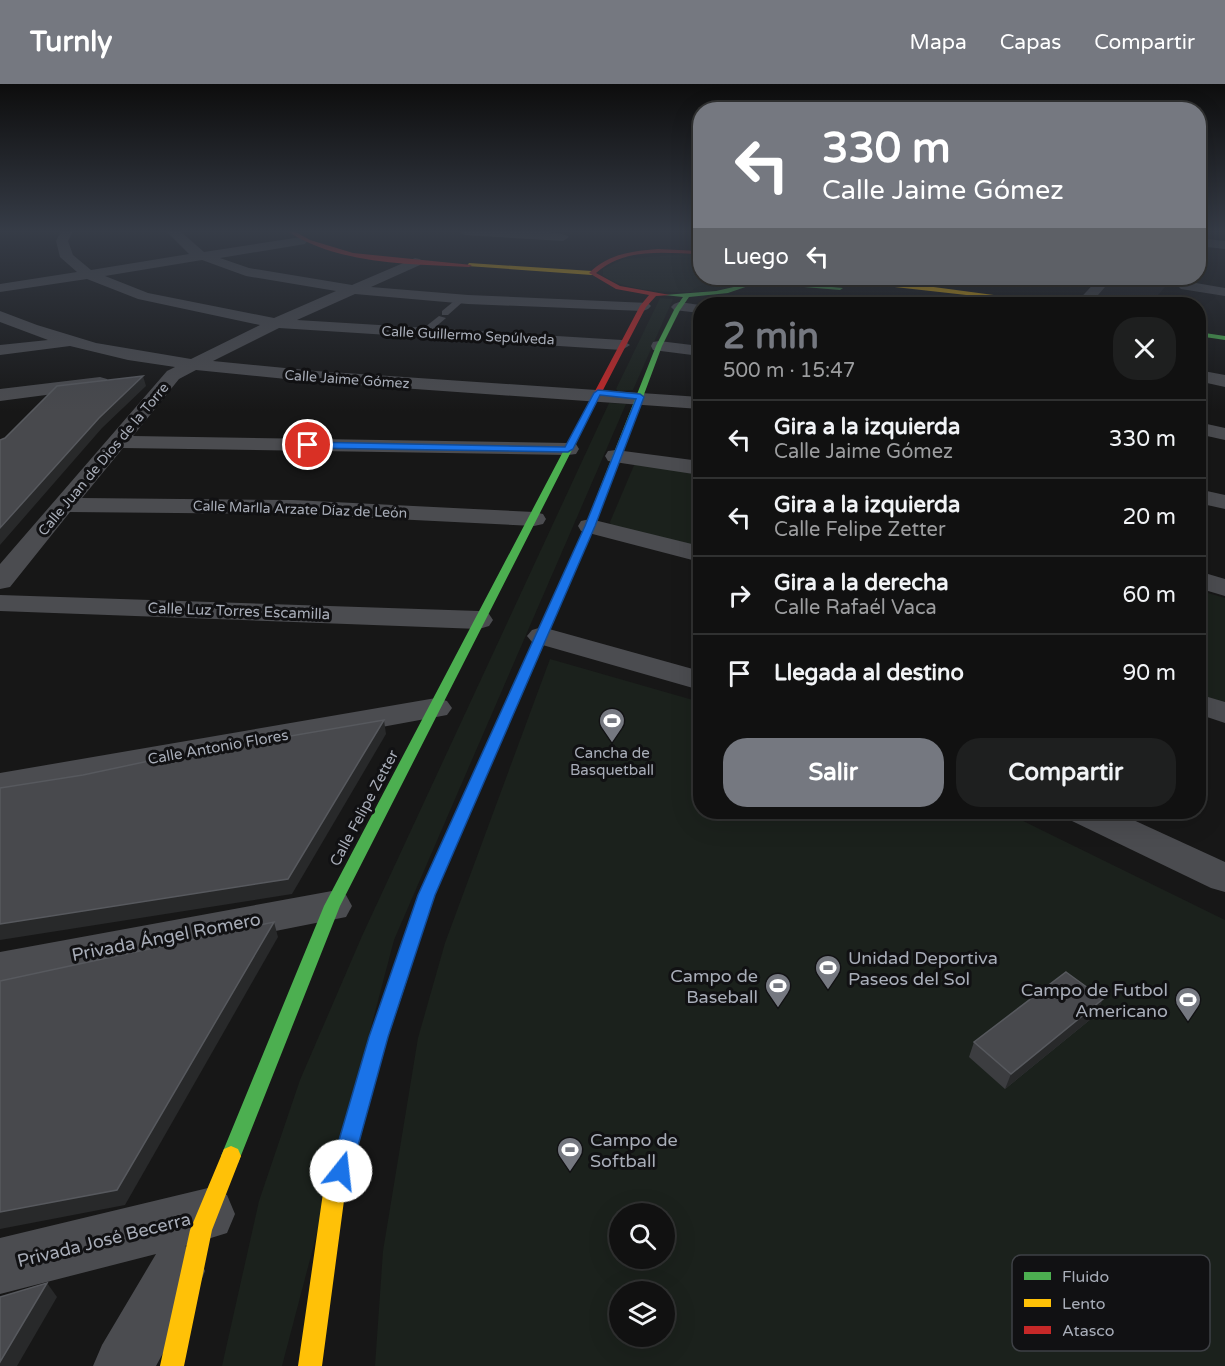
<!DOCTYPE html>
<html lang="es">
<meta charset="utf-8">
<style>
body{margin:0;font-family:"Varela Round",sans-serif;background:#1e1f1f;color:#f1f3f6;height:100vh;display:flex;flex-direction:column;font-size:22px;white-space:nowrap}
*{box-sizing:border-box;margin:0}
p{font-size:20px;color:#9c9d9f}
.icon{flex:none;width:33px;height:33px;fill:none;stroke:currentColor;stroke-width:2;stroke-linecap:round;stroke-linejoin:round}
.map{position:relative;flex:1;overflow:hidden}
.drawer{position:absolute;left:693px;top:213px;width:513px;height:522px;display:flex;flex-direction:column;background:#111;border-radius:24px;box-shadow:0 6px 24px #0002,0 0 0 2px #303131}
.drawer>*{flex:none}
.top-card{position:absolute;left:693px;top:18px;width:513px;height:183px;border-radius:24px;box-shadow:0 6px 24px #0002,0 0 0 2px #303131;background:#757880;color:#fff;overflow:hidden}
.tools{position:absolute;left:609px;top:1119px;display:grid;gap:12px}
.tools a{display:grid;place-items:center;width:66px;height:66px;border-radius:50%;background:#111;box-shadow:0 6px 24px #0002,0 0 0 2px #303131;font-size:30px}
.pin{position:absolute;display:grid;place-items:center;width:51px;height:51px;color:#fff;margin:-26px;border:3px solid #fff;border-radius:50%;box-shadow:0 2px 6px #0007}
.me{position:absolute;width:66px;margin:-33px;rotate:16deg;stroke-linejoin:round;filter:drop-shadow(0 0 4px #0008)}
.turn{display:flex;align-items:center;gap:21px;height:126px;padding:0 30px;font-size:27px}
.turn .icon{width:78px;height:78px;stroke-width:2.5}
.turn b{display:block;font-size:42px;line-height:51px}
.then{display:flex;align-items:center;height:57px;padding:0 30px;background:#0003;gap:12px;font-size:22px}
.round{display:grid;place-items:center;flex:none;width:63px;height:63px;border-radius:24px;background:#1e1f1f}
.overview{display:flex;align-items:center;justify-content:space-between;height:102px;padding:0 30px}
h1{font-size:36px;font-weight:700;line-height:45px;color:#757880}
.button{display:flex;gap:12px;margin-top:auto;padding:12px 30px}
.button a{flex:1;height:69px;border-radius:24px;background:#757880;color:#fff;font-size:24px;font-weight:700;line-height:69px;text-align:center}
.button a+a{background:#1e1f1f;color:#f1f3f6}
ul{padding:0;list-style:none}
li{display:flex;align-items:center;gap:18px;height:78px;padding:0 30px;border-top:2px solid #303131}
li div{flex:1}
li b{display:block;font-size:22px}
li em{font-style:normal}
header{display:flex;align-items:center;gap:36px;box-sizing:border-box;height:84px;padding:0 30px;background:#757880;color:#fff}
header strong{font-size:28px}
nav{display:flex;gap:33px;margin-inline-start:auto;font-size:21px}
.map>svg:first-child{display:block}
.built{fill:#212124}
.green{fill:#1b211c;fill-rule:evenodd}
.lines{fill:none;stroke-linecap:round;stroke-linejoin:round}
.lane{fill:#4b4c50;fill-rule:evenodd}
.street{fill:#4b4c50;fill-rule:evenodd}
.fast{fill:#4caf50;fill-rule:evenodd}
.slow{fill:#ffc107;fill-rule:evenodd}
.jam{fill:#c62828;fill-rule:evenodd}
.wall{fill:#3c3d40}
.shaded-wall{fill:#28292a}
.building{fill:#48494d;stroke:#57595e;stroke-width:1.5}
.route{fill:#1a73e8;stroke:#114b97;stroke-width:1.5}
.labels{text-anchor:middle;stroke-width:6;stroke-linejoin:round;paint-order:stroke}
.far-street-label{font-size:14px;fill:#a8adb8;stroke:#111113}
.street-label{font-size:15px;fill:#a8adb8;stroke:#111113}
.poi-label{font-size:15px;fill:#a8adb8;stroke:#111113}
.near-street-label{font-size:18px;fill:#a8adb8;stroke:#111113}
.near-poi-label{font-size:18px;fill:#a8adb8;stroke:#111113;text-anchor:start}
.key{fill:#111113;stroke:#3e4045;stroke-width:1.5}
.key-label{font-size:16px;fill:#a8adb8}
</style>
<header>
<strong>Turnly</strong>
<nav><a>Mapa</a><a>Capas</a><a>Compartir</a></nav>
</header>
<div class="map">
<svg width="1225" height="1282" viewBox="0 0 1225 1282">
<rect width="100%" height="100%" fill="#171717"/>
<path class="built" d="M1114 194H1173L1150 220 1088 219Z"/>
<g class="green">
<path d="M684 170 700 171V194H752C729 215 627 212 603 191V185L624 175Z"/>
<path d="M660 214 673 215 633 306 618 307 616 305Z"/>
<path d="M609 319 626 320 394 856 282 1282H222L259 1117 300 996 362 852Z"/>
<path d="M635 379 700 387V463L611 444 610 438Z"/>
<path d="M1198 506 1225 514V619L1199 610Z"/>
<path d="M550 575 700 618V728H1005L1225 836V1282H375L383 1167 418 954 445 859ZM620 1130H664V1174H620ZM620 1208H664V1252H620Z"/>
</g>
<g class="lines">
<g class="lane">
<path d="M459 213 466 215 448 231H442V227Z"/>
<path d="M439 232 446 234 426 251H420V247Z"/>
</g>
<g class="street">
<path d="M61 147H73L68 157 73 171 91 186 189 170 166 147H180L204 168 301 153 305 154 307 157 305 160 220 174 249 184 352 201 415 174 420 175 422 178 420 181 371 203 468 211 648 219 651 222 648 225 643 227 468 220 355 210 297 236 622 256 630 261 622 266 279 244 213 277 316 287 700 313V325L316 298 196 286 179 295 133 352 568 359 576 360 579 365 576 370 568 371 123 364 82 414 293 416 534 428 543 430 546 435 543 440 534 442 293 430 70 428 10 503 0 505V480L167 287 175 283 128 276 70 262 0 271V261L48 256 0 238V227L37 241 96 259 191 275 260 241 138 215 87 195 0 208V200L77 188 60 173 56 157ZM202 176 246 192 336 207 274 234 148 209 105 192Z"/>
<path d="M459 147C478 147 558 144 569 153L563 157 465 151Z"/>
<path d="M1198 154 1225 157V165L1198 162Z"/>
<path d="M1099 194H1113L1090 220H1075Z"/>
<path d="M1179 194H1193L1190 198 1225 204V212L1181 205 1175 199Z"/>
<path d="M679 218 700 221V229L674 226 671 223 674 220Z"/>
<path d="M659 257 700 262V272L653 266 651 262 653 258Z"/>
<path d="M1198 286 1225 291V303L1198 297Z"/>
<path d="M100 293 107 295 109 299 107 303 0 317V305Z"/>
<path d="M1198 338 1225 344V356L1198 350Z"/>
<path d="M616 366 700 377V391L608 377 605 372 608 367Z"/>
<path d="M1198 405 1225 411V425L1198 419Z"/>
<path d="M590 435 700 462V478L581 447 578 442 581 437Z"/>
<path d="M1198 487 1225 495V512L1198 504Z"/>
<path d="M0 511 479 527 489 530 493 536 489 542 479 545 0 527Z"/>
<path d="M542 543 700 587V606L532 558 527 552 532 546Z"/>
<path d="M1198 610 1225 618V639L1198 630Z"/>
<path d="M436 614 447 617 452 624 447 631 0 713V689Z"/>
<path d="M1067 728H1116L1225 778V808L1211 804 1072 737Z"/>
<path d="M332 807 346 811 352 822 346 833 0 902V868Z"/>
<path d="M208 1104 227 1111 235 1130 227 1149 185 1162 197 1167 205 1187 197 1207 156 1282H93L102 1261 156 1170 0 1210V1154Z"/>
</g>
<g class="fast">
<path d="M759 194H766L762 197 843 204 840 206 757 199 728 209 689 213 680 226 662 262 595 442 505 650 503 653H493L491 650 585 442 656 262 674 226 683 213 664 211 716 207 738 202Z"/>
<path d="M1198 248 1225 252V256L1198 252Z"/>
<path d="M571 357 575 360 340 822 238 1079 231 1082 224 1079 221 1072 324 822 567 360Z"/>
</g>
<g class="slow">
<path d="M469 179 592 187 595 189 592 191 467 182Z"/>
<path d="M814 194 896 198 1062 220H1048Z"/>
<path d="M399 886 405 888 408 893 388 953 345 1109 322 1282H298L323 1109 370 953 390 893 393 888Z"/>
<path d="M231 1062 238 1065 241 1072 212 1146 184 1282H160L190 1146 224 1065Z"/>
</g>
<g class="jam">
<path d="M287 147H294L310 156 353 169 472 181 469 183C409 180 340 181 287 147Z"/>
<path d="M658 165 700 167V170C664 169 625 163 596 189L620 202 670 211 656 212 646 223 575 360 568 362 567 360 640 222 649 211 616 205 589 189C608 170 632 167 658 165Z"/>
<path d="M498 646 505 650 435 811 408 893 405 898 399 900 393 898 390 893 419 811 491 650Z"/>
</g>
</g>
<path class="wall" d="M1097 930 1005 1005 969 973 974 958Z"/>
<g class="shaded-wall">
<path d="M143 292 146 302 102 344 0 461V444L99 334Z"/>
<path d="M384 636 386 650 292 810 0 856V840Z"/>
<path d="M274 838 278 853 125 1121 0 1145V1128Z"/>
<path d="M1103 915 1097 930 1005 1005 1011 990Z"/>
<path d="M47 1199 57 1213 17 1282H0V1278Z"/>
</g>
<g class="building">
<path d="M143 292 99 334 0 444V356L5 354 57 302Z"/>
<path d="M384 636 288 795 0 840V704L83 691 163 674Z"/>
<path d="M274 838 117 1106 0 1128V897Z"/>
<path d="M1066 888 1103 915 1011 990 974 958Z"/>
<path d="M47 1199 0 1278V1213Z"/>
</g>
<linearGradient id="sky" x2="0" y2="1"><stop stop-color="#0d0d0d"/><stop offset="0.45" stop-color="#363c47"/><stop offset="1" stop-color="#363c47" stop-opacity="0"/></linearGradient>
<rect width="1225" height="327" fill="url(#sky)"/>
<path class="route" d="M598 306 640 310 644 313 595 442 435 811 388 953 351 1087 348 1094 341 1097 333 1094 330 1087 369 953 418 811 585 442 636 315 600 311 573 365 568 368 308 364 303 361 308 358 565 363 594 309Z"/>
<defs>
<symbol id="stadium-pin" viewBox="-11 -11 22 30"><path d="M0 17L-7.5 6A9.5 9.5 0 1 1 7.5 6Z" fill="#757880" stroke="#111113"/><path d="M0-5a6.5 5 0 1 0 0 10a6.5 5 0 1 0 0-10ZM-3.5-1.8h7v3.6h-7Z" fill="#fff"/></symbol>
</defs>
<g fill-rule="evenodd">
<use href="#stadium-pin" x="597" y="622" width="30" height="40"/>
<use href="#stadium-pin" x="813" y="869" width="30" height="40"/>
<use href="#stadium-pin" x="763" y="887" width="30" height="40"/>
<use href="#stadium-pin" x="1173" y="901" width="30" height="40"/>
<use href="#stadium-pin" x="555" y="1051" width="30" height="40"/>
</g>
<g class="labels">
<g class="far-street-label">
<text transform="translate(468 251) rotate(3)" y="5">Calle Guillermo Sepúlveda</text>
<text transform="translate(347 295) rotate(4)" y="5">Calle Jaime Gómez</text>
<text transform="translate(103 375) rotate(-50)" y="5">Calle Juan de Dios de la Torre</text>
<text transform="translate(300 425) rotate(2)" y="5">Calle Marlla Arzate Díaz de León</text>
</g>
<g class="street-label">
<text transform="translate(239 527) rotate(2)" y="5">Calle Luz Torres Escamilla</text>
<text transform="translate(218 663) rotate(-10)" y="5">Calle Antonio Flores</text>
<text transform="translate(364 724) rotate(-62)" y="5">Calle Felipe Zetter</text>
</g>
<g class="poi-label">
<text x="612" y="674">Cancha de<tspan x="612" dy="17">Basquetball</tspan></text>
</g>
<g class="near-street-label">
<text transform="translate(166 853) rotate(-11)" y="6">Privada Ángel Romero</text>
<text transform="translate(104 1156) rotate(-14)" y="6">Privada José Becerra</text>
</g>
<g class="near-poi-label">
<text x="848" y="880">Unidad Deportiva<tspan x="848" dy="21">Paseos del Sol</tspan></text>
<text x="758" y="898" text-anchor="end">Campo de<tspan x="758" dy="21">Baseball</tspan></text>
<text x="1168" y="912" text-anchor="end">Campo de Futbol<tspan x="1168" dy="21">Americano</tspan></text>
<text x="590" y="1062">Campo de<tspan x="590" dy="21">Softball</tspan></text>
</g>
</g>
<rect x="1012" y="1171" width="198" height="96" rx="9" class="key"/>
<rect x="1024" y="1188" width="27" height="8" fill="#4caf50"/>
<rect x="1024" y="1215" width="27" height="8" fill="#ffc107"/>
<rect x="1024" y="1242" width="27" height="8" fill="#c62828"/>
<g class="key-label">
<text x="1062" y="1198">Fluido</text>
<text x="1062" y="1225">Lento</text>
<text x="1062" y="1252">Atasco</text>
</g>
</svg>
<div class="tools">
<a><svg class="icon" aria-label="search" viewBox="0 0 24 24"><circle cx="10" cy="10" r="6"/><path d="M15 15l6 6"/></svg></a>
<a><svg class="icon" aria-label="layers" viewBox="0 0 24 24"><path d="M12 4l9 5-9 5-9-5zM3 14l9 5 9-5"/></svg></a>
</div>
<div class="pin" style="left:308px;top:361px;background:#d93025"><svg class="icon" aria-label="arrive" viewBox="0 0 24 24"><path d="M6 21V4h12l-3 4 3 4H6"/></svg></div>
<svg class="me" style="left:341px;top:1087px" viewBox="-20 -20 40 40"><circle r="19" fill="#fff"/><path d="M0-13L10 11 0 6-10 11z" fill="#1a73e8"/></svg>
<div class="top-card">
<div class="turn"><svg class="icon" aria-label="left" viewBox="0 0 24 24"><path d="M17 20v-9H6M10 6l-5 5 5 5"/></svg><div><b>330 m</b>Calle Jaime Gómez</div></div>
<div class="then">Luego<svg class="icon" aria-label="left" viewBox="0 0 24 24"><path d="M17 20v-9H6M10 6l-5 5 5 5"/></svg></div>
</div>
<section class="drawer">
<div class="overview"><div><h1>2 min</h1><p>500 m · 15:47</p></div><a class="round"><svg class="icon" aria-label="close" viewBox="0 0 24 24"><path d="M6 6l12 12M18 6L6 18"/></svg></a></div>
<ul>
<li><svg class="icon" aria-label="left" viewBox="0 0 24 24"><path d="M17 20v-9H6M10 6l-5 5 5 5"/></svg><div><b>Gira a la izquierda</b><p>Calle Jaime Gómez</p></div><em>330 m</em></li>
<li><svg class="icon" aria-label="left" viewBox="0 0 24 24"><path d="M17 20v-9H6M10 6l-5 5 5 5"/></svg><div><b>Gira a la izquierda</b><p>Calle Felipe Zetter</p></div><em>20 m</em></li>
<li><svg class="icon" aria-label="right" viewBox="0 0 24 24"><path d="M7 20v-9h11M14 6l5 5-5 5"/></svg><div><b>Gira a la derecha</b><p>Calle Rafaél Vaca</p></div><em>60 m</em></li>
<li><svg class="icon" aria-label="arrive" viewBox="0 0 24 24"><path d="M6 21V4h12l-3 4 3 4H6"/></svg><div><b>Llegada al destino</b></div><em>90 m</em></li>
</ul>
<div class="button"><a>Salir</a><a>Compartir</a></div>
</section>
</div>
